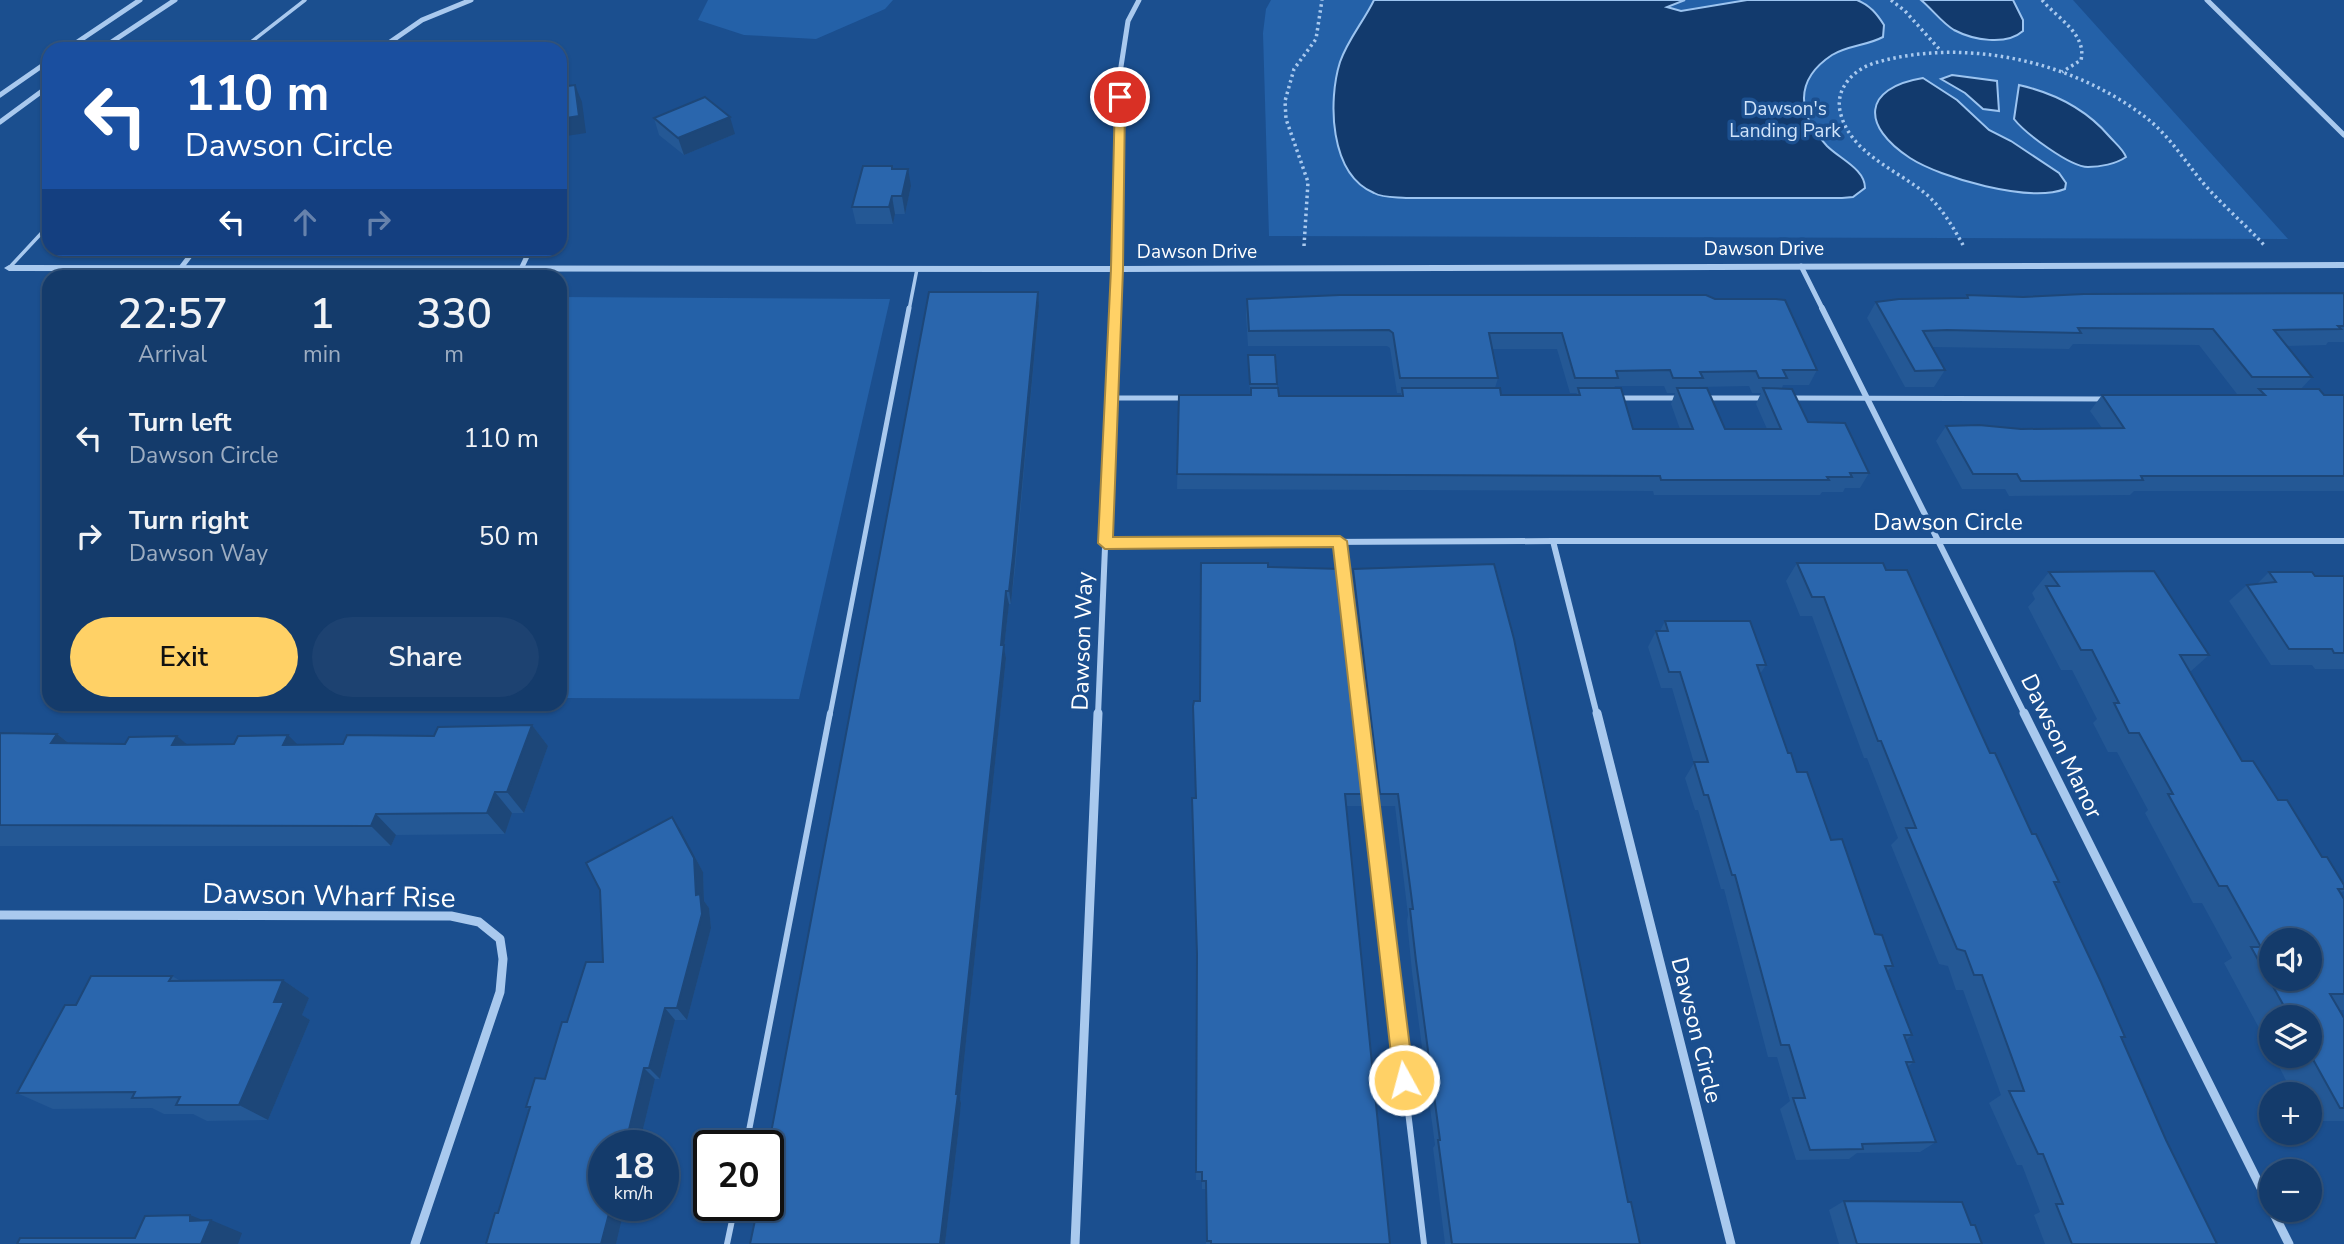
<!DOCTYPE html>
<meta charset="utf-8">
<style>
body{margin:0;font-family:"Nunito Sans",sans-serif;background:#1d4271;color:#f1f3f6;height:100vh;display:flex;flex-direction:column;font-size:26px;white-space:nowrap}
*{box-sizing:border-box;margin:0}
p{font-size:23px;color:#9dadc1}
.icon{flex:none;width:38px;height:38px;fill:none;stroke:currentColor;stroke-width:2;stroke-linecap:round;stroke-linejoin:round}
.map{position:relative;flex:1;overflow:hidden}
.drawer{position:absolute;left:42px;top:270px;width:525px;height:441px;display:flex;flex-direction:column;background:#143b6b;border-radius:21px;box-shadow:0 2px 5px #0004,0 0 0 2px #33557e}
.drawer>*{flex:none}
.guide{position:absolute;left:42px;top:42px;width:525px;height:214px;border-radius:21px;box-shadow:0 2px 5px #0004,0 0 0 2px #33557e;background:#1a4fa0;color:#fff;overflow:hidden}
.tools{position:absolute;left:2259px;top:928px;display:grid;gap:14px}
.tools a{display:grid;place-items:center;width:63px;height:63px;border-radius:50%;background:#143b6b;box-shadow:0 2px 5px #0004,0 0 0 2px #33557e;font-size:35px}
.speed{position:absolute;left:588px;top:1130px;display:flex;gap:14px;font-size:35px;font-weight:700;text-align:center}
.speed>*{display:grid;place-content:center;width:91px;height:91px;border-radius:50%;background:#143b6b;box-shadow:0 2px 5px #0004,0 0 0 2px #33557e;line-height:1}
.speed small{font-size:18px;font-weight:400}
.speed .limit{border:4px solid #111;border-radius:10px;background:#fff;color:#111}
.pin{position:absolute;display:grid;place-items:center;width:60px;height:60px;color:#fff;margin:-30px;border:4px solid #fff;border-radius:50%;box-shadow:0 2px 7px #0007}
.me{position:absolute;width:77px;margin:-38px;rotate:353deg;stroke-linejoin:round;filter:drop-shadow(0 0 5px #0008)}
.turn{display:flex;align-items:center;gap:24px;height:147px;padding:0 28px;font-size:32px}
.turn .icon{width:91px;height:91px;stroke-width:2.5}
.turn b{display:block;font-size:49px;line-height:60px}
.lanes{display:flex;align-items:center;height:66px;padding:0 28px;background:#0003;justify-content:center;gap:35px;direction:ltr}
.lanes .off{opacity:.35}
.eta{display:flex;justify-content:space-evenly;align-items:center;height:119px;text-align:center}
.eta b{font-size:42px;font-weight:600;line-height:49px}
.primary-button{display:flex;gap:14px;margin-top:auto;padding:14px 28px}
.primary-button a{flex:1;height:80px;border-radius:42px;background:#ffd166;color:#111;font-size:28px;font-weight:600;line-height:80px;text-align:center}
.primary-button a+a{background:#1d4271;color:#f1f3f6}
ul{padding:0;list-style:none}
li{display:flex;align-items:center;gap:21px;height:98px;padding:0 28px}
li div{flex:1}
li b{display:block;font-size:26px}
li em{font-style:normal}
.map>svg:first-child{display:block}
.green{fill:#2461a8}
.water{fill:#123a6d;stroke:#9cc4f0;stroke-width:2}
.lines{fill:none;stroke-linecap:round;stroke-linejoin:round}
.path{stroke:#a9c9ee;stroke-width:3.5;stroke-dasharray:2.5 3.5;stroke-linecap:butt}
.service-far2{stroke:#a9c9ee;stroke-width:3.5}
.service-far1{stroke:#a9c9ee;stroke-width:5}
.service{stroke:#a9c9ee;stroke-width:6}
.minor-far2{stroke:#a9c9ee;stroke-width:5}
.minor-far1{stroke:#a9c9ee;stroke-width:6}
.minor{stroke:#a9c9ee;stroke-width:9}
.tertiary{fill:#a9c9ee;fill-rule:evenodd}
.wall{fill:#245895;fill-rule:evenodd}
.shaded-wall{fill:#1d4779}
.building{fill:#2a66ad;stroke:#1d4779;stroke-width:2;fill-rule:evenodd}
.route{fill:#ffd166;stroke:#a68842;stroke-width:2}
.labels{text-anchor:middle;stroke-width:7;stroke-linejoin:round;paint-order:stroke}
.far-park-label{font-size:19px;fill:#cfe3fa;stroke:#1b4f8f}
.far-street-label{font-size:19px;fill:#fff;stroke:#1b4f8f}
.street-label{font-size:23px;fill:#fff;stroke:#1b4f8f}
.near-street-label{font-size:28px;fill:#fff;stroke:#1b4f8f}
</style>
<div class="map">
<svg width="2344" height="1244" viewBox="0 0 2344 1244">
<rect width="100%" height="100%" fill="#1b4f8f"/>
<g class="green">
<path d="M708 0H893L885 9 816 39 744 35 698 20Z"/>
<path d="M1271 0H2073L2288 239 1269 236 1263 33 1266 9Z"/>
<path d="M560 297 890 299 799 699 560 698Z"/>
</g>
<g class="water">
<path d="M1374 0H1685L1667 7 1681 11 1747 0H1857C1870 5 1877 14 1884 25L1883 37C1866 46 1849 45 1832 55 1794 80 1797 114 1827 146 1840 159 1865 169 1865 188L1853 197 1842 198H1406C1395 197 1383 198 1374 193 1329 174 1328 100 1340 62 1348 39 1364 21 1374 0Z"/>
<path d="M1921 0H2013L2023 20V31C2006 46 1973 40 1954 30 1942 23 1932 9 1921 0Z"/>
<path d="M1952 75 1997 81 1999 111 1983 109 1965 93 1941 79Z"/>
<path d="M1923 78 1957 100 1989 130 2011 141 2059 173 2066 183 2065 189C2029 203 1941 178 1910 158 1861 126 1862 88 1923 78Z"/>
<path d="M2019 85C2054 93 2085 108 2109 136 2115 143 2123 149 2126 157 2116 164 2100 167 2088 167 2070 167 2025 133 2014 119Z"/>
</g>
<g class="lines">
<g class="path">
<path d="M1891 0 1905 11 1941 51"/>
<path d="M2042 0C2057 18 2087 34 2081 60L2062 72"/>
<path d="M1963 245C1953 227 1942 208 1926 194 1896 169 1849 153 1840 111 1835 86 1857 67 1878 62 1968 37 2076 62 2149 120 2171 138 2186 163 2204 184 2223 206 2245 224 2264 245"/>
<path d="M1304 246 1308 182 1286 119 1285 101 1294 69 1316 39 1322 0"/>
</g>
<g class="service-far2">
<path d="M242 49 305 0"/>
<path d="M9 268 49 225"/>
<path d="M909 310 917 269"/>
</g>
<g class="service-far1">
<path d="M1112 398H1186"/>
<path d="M1619 398H1679"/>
<path d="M1707 398H1763"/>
<path d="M1791 398 2106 399"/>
<path d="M1340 542 1361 715"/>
<path d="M830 715 909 308"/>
</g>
<g class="service">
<path d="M1360 713 1424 1244"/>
<path d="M746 1146 830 713"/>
<path d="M727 1244 735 1206"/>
</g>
<g class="minor-far2">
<path d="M2207 0 2344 135"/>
<path d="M67 49 140 0"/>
<path d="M101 49 175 0"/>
<path d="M380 49 422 20 471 0"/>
<path d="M0 95 49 61"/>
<path d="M0 122 49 86"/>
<path d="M560 192 565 181"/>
<path d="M1801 266 1823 310"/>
<path d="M180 269 196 248"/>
<path d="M521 269 531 248"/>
<path d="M1115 310 1120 73 1128 21 1139 0"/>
</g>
<g class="minor-far1">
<path d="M1822 308 2025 715"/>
<path d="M1105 543 1553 541"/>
<path d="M1098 715 1115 308"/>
<path d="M1597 715 1553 541H2344"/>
</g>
<g class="minor">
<path d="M1597 713 1731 1244"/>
<path d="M2024 713 2289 1244"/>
<path d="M0 915 451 916 479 922 500 939 503 959 500 992 415 1244"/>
<path d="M1075 1244 1098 713"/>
</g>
<path class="tertiary" d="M2344 262V268L1117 272 9 271 4 268 9 265 1117 266Z"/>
</g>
<g class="wall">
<path d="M654 118 735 134 684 155 659 135Z"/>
<path d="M892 166 893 169 911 186 905 214H895L893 224H856L852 207Z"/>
<path d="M1038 292 1039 306 1015 570 1011 604H1009L1004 648 1006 658 960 1099 961 1103 958 1135 945 1244H750Z"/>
<path d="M2344 293V342H2328L2326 345 2287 346 2312 377 2301 389 2324 395H2344V491H2134L2130 495 2009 496 2005 489H1962L1936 441 1946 426 2021 429 2102 428 2090 411 2102 395H2254L2255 394H2237L2199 345 2073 344 2069 349 1931 347 1945 370 1934 387H1905L1867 318 1876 302 1965 298 1967 295 2023 297Z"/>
<path d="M1340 295 1817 370 1809 385H1783L1782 388 1808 422 1869 473 1860 488H1845L1843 492H1822L1820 495H1654L1653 491 1177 489 1179 395H1251V393H1250L1248 364V355L1277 384V388L1279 396H1401V393H1397L1390 348 1387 346H1248L1246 315 1247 299ZM1492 349H1557L1570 393H1577L1576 395H1501L1495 388 1498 378ZM1615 386H1664L1667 393H1675L1671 404 1680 429H1633L1614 388ZM1749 386 1752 393H1761L1756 404 1767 429H1725L1698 388 1699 387Z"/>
<path d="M1797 563 1886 570 1990 753 2032 834 2059 882 2055 885 2125 1037 2122 1039 2166 1140 2217 1244H2045L2034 1215 2040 1212 2022 1165H2017L1989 1103 2001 1095 1963 990H1956L1948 966 1939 964 1891 845 1898 838 1867 758H1864L1812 616H1800L1786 581Z"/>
<path d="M1268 567 1369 794 1366 806H1347L1390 1244H1206V1189H1202V1180H1196L1197 965 1192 811V798H1196L1193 706 1200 701Z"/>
<path d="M1353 569 1628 1202 1640 1244H1445L1433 1148 1435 1145 1412 972 1407 921 1408 915 1395 806H1377L1350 583Z"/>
<path d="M2049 572 2209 655 2190 672 2242 761 2278 800 2344 885V891L2340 893 2344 899V1010H2339L2344 1018V1121H2310V1094H2293L2273 1055H2310V1017H2272V1052L2224 963 2232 958 2202 903H2193L2145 813 2148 810 2117 752H2108L2093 723 2097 719 2072 670H2061L2028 607 2035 599 2032 593Z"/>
<path d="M2269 572 2315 576H2344V669H2315L2312 665H2271L2229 601 2247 585 2257 584Z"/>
<path d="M1665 621 1766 665 1760 674 1788 753 1831 840 1875 934 1893 966 1887 971 1912 1035 1906 1040 1914 1062 1907 1067 1936 1142 1920 1152 1857 1153 1849 1159 1796 1160 1780 1109 1790 1101 1777 1057H1768L1724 889H1721L1698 810H1695L1685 778 1694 763 1672 688H1661L1648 647 1656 631H1660Z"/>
<path d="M532 725 548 746 524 813H512L505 834 396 835 391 846H0V733L57 734 69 743 125 744 177 736 187 745 343 744 434 736Z"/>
<path d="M681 831 703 872 704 901 709 908 711 928 687 1020H675L660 1079H655L639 1146H604V1206H625L616 1244H486L498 1213 529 1110 526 1107 545 1079 567 1022Z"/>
<path d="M172 976 179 980H283L309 998 302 1015 310 1020 268 1120 207 1121 193 1114H164L152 1108 53 1109 17 1093 76 1005Z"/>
<path d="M1844 1201 1971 1225 1982 1244H1839L1829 1210Z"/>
</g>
<g class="shaded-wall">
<path d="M575 85 582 102 586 133 560 137V119Z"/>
<path d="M730 117 735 134 684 155 678 138Z"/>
<path d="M908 169 911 186 905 214 902 196Z"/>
<path d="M892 196 895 214 893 224 889 207Z"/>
<path d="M1038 292 1039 306 1011 604 1009 591Z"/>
<path d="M1006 591 1009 604 1004 648 1006 658 960 1099 961 1103 958 1135 945 1244H940Z"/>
<path d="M532 725 548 746 524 813 507 792Z"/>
<path d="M57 734 84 755 51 743Z"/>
<path d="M288 735 310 757 283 745Z"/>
<path d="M177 736 202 757 172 745Z"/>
<path d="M495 792 512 813 505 834 487 813Z"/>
<path d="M376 814 396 835 391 846 371 826Z"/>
<path d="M672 817 681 831 703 872 704 901 709 908 711 928 687 1020 677 1008 696 895Z"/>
<path d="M283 980 309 998 302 1015 310 1020 268 1120 239 1105 274 1002Z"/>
<path d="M665 1008 675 1020 660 1079 649 1068Z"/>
<path d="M644 1068 655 1079 639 1146H625Z"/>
<path d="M611 1206H625L616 1244H601Z"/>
<path d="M190 1215 210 1223 211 1220 242 1233 238 1244H201L190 1221Z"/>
</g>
<g class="building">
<path d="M575 85 579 116 560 119V87Z"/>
<path d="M705 97 730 117 678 138 654 118Z"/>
<path d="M863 166H892V169H908L902 196H892L889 207H852Z"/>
<path d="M929 292H1038L1013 556 1009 591H1006L1001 645H1004L956 1094H958L954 1126 940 1244H750L758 1206H768V1149Z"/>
<path d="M2344 293V326H2338L2341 329 2274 330 2312 377H2252L2213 329 2078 328 2081 333 1947 330 1923 331 1945 370 1915 371 1876 302 1899 299 1968 298 1967 295 2023 297 2084 294Z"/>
<path d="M1340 295H1706L1715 299H1776L1785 300 1817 370H1783L1787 378H1759L1756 371 1700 372 1703 378H1673L1670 370 1616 371 1618 378H1575L1562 333H1489L1498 378H1400L1393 333 1389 330 1249 331 1247 299Z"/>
<path d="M1248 355H1275L1277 384H1250Z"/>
<path d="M1251 388H1278L1279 396H1403L1402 388H1500L1501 395H1580L1578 388H1621L1633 429H1693L1677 388H1707L1725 429H1781L1763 388 1792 389 1808 422 1845 423 1869 473H1850L1852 477H1827L1829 480H1661L1660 476 1177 474 1179 395H1251Z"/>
<path d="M2259 389H2319L2324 395H2344V476H2141L2143 480 2021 481 2017 474H1973L1946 426 1979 425 2021 429 2124 428 2102 395H2265Z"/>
<path d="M1201 563H1268V567L1342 569 1369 794H1345L1390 1244H1211V1241H1207L1206 1181H1202V1172H1196L1197 954 1192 798H1196L1193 706 1194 701H1200Z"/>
<path d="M1797 563H1883L1886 570H1907L1990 753H1995L2032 834H2036L2059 882H2054L2101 982 2125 1037H2121L2166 1140 2217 1244H2072L2056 1204H2063L2043 1154H2038L2009 1091H2024L1982 975H1974L1965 951 1957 949 1906 828H1916L1881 741H1878L1824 597H1812Z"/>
<path d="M1494 564 1514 639 1628 1202H1631L1640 1244H1452L1438 1140H1440L1416 961 1410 909H1413L1398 794H1380L1353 569Z"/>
<path d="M2154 571 2209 655H2180L2242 761H2253L2278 800H2287L2322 857H2327L2344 885V889H2338L2344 899V994H2330L2344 1018V1108H2340L2310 1054V1017H2290L2251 947H2261L2227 886H2219L2168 794H2173L2139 733H2129L2114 703H2119L2092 650H2081L2046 586H2059L2049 572ZM2272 940H2310V978H2272Z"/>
<path d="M2269 572H2312L2315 576H2344V653H2334L2332 649H2289L2247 585 2276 582Z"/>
<path d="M1665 621H1750L1766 665H1757L1788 753H1791L1797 772H1807L1831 840 1842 839 1875 934 1882 935 1893 966H1885L1912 1035H1904L1914 1062H1906L1936 1142 1862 1144 1863 1149 1810 1150 1793 1098H1805L1789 1045H1781L1735 875H1732L1708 795H1704L1694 762H1708L1680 672H1669L1656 631H1668Z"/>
<path d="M532 725 507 792H495L487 813 376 814 371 826 0 825V733L57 734 51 743 125 744 129 737 177 736 172 745 234 744 238 736 288 735 283 745 343 744 347 735 434 736 438 727Z"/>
<path d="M672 817 694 858 696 895 700 894 702 914 677 1008H665L649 1068H644L625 1146H604V1206H611L601 1244H486L495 1213H498L530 1107H526L535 1078 545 1079 562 1022H567L586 962H603L600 890 586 863Z"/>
<path d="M91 976H172L169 981 283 980 274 1002H284L239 1105H176L180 1097 132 1098 135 1092 17 1093 65 1005H76Z"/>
<path d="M1844 1201 1962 1202 1971 1225H1975L1982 1244H1857Z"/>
<path d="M190 1215V1221L211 1220 201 1244H17L20 1238H135L145 1216Z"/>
</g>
<path class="route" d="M1120 94 1125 97 1123 269 1113 537 1340 536 1347 541 1414 1080 1411 1087 1404 1090 1397 1087 1394 1080 1333 547 1105 549 1098 543 1111 269 1115 97Z"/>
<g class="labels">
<g class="far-park-label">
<text x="1785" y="115">Dawson's<tspan x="1785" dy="22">Landing Park</tspan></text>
</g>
<g class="far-street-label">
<text x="1764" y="255">Dawson Drive</text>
<text x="1197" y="258">Dawson Drive</text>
</g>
<g class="street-label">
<text x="1948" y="530">Dawson Circle</text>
<text transform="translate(1082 641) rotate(-88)" y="8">Dawson Way</text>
<text transform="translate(2062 746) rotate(64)" y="8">Dawson Manor</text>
<text transform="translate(1697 1030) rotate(76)" y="8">Dawson Circle</text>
</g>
<g class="near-street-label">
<text transform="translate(329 895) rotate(1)" y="10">Dawson Wharf Rise</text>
</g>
</g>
</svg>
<div class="tools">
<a><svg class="icon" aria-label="sound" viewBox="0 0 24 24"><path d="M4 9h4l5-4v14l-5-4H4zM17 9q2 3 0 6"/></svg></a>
<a><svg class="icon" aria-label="layers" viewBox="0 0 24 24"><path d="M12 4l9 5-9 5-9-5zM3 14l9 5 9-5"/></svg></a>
<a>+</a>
<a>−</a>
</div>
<div class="speed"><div>18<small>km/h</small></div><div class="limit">20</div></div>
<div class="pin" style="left:1120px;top:97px;background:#d93025"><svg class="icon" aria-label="arrive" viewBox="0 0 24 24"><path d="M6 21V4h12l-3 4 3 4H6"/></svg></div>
<svg class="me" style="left:1404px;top:1080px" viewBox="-20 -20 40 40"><circle r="17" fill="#ffd166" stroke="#fff" stroke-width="3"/><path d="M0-11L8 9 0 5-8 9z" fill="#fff"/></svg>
<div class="guide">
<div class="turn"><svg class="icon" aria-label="left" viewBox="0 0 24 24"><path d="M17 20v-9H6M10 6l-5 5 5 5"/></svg><div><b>110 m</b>Dawson Circle</div></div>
<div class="lanes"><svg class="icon" aria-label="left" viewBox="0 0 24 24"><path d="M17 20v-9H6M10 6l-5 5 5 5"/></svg><svg class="icon off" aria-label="ahead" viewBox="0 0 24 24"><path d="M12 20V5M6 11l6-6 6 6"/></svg><svg class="icon off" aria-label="right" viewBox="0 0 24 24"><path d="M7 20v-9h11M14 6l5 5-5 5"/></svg></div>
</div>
<section class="drawer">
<div class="eta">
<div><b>22:57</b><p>Arrival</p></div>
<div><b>1</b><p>min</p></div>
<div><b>330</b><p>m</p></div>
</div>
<ul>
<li><svg class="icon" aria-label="left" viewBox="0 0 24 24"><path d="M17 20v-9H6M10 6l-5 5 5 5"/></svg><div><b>Turn left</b><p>Dawson Circle</p></div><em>110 m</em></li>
<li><svg class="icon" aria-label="right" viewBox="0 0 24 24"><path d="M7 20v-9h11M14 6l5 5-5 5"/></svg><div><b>Turn right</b><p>Dawson Way</p></div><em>50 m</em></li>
</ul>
<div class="primary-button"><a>Exit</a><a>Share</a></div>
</section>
</div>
